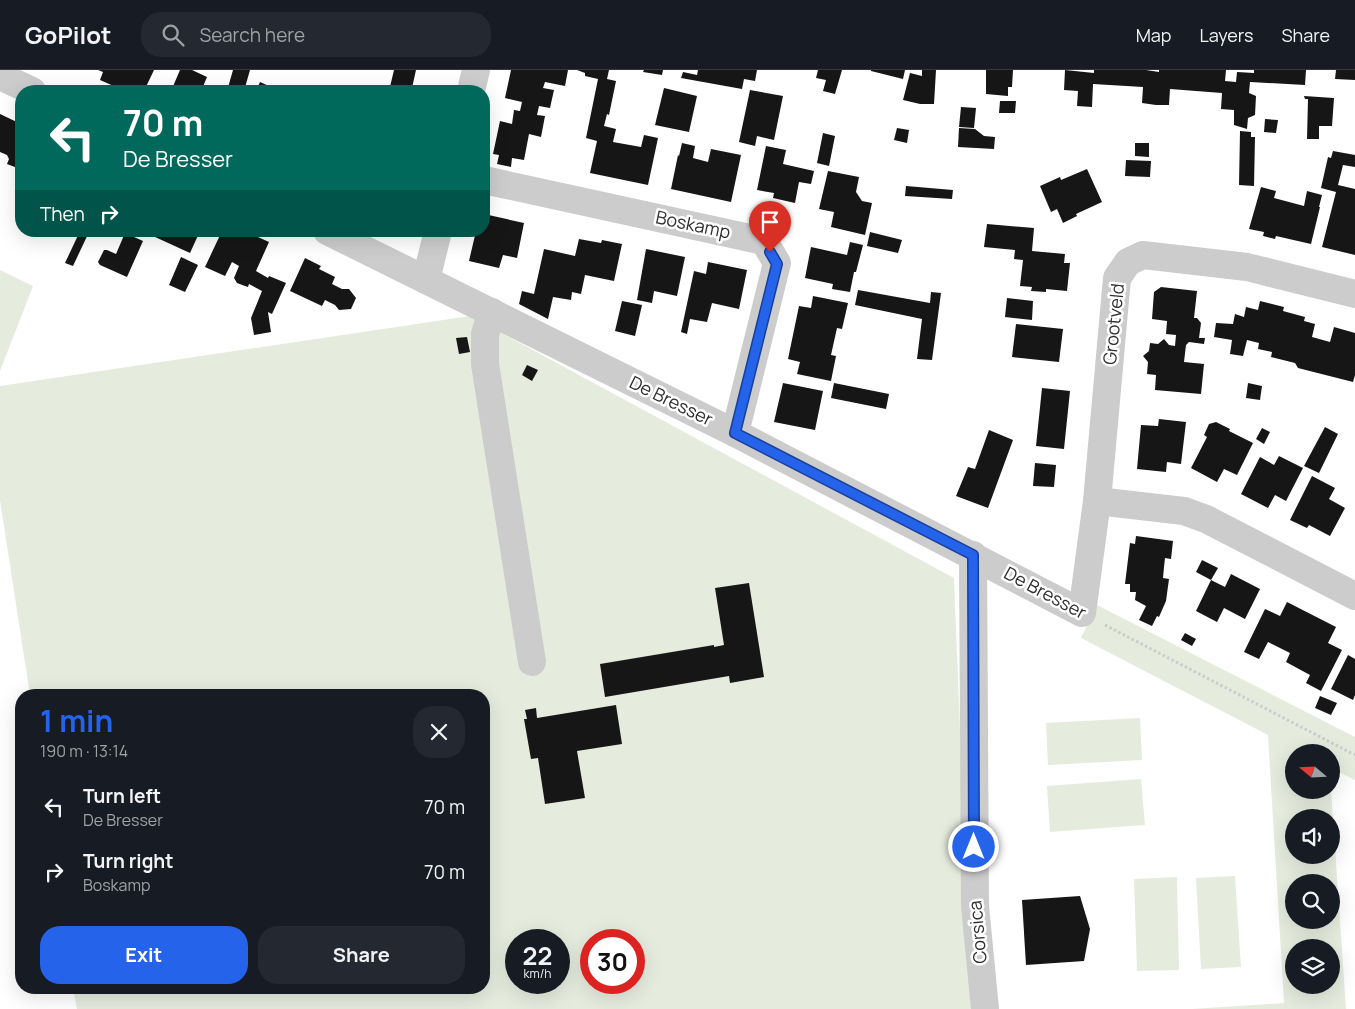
<!DOCTYPE html>
<meta charset="utf-8">
<style>
body{margin:0;font-family:Manrope,sans-serif;background:#242831;color:#f1f3f6;height:100vh;display:flex;flex-direction:column;font-size:19px;white-space:nowrap}
*{box-sizing:border-box;margin:0}
p{font-size:16px;color:#9ea1a6}
.icon{flex:none;width:28px;height:28px;fill:none;stroke:currentColor;stroke-width:2;stroke-linecap:round;stroke-linejoin:round}
.map{position:relative;flex:1;overflow:hidden}
.drawer{position:absolute;left:15px;top:619px;width:475px;height:305px;display:flex;flex-direction:column;background:#171b24;border-radius:20px;box-shadow:0 5px 20px #0002}
.drawer>*{flex:none}
.banner{position:absolute;left:15px;top:15px;width:475px;height:152px;border-radius:20px;box-shadow:0 5px 20px #0002;background:#00695c;color:#fff;overflow:hidden}
.needle{width:32px;rotate:289deg}
.fabs{position:absolute;left:1285px;top:674px;display:grid;gap:10px}
.fabs a{display:grid;place-items:center;width:55px;height:55px;border-radius:50%;background:#171b24;box-shadow:0 5px 20px #0002;font-size:25px}
.speed{position:absolute;left:505px;top:859px;display:flex;gap:10px;font-size:25px;font-weight:700;text-align:center}
.speed>*{display:grid;place-content:center;width:65px;height:65px;border-radius:50%;background:#171b24;box-shadow:0 5px 20px #0002;line-height:1}
.speed small{font-size:12px;font-weight:400}
.speed .limit{border:8px solid #d22;background:#fff;color:#111}
.pin{position:absolute;display:grid;place-items:center;width:42px;height:42px;color:#fff;margin:-51px -21px;border-radius:50% 50% 50% 0;rotate:-45deg;box-shadow:0 0 5px #0007}
.pin .icon{rotate:45deg}
.me{position:absolute;width:55px;margin:-28px;rotate:0deg;stroke-linejoin:round;filter:drop-shadow(0 0 4px #0008)}
.turn{display:flex;align-items:center;gap:18px;height:105px;padding:0 25px;font-size:22px}
.turn .icon{width:65px;height:65px;stroke-width:2.5}
.turn b{display:block;font-size:35px;line-height:42px}
.then{display:flex;align-items:center;height:48px;padding:0 25px;background:#0003;gap:10px;font-size:19px}
.round{display:grid;place-items:center;flex:none;width:52px;height:52px;border-radius:20px;background:#242831}
.head{display:flex;align-items:center;justify-content:space-between;height:85px;padding:0 25px}
h1{font-size:30px;font-weight:700;line-height:38px;color:#2563eb}
.primary-button{display:flex;gap:10px;margin-top:auto;padding:10px 25px}
.primary-button a{flex:1;height:58px;border-radius:20px;background:#2563eb;color:#fff;font-size:20px;font-weight:700;line-height:58px;text-align:center}
.primary-button a+a{background:#242831;color:#f1f3f6}
ul{padding:0;list-style:none}
li{display:flex;align-items:center;gap:15px;height:65px;padding:0 25px}
li div{flex:1}
li b{display:block;font-size:19px}
li em{font-style:normal}
header{display:flex;align-items:center;gap:30px;box-sizing:border-box;height:70px;padding:0 25px;background:#171b24;border-bottom:1px solid #363941}
header strong{font-size:24px}
nav{display:flex;gap:28px;margin-inline-start:auto;font-size:18px}
.search{width:350px;height:45px;background:#242831;display:flex;align-items:center;gap:12px;box-sizing:border-box;padding:0 18px;border-radius:20px;color:#9ea1a6;font-size:19px}
.map>svg:first-child{display:block}
.green{fill:#e5ecde;fill-rule:evenodd}
.building{fill:#161616}
.lines{fill:none;stroke-linecap:round;stroke-linejoin:round}
.path{stroke:#ccc;stroke-width:3;stroke-dasharray:2.5 2.5;stroke-linecap:butt}
.minor{stroke:#ccc;stroke-width:28}
.route-casing{stroke:#184099;stroke-width:12}
.route{stroke:#2563eb;stroke-width:9}
.labels{text-anchor:middle;stroke-width:5;stroke-linejoin:round;paint-order:stroke}
.street-label{font-size:18px;fill:#2f2f2f;stroke:#fff}
</style>
<header>
<strong>GoPilot</strong>
<div class="search"><svg class="icon" aria-label="search" viewBox="0 0 24 24"><circle cx="10" cy="10" r="6"/><path d="M15 15l6 6"/></svg>Search here</div>
<nav><a>Map</a><a>Layers</a><a>Share</a></nav>
</header>
<div class="map">
<svg width="1355" height="939" viewBox="0 0 1355 939">
<rect width="100%" height="100%" fill="#fff"/>
<g class="green">
<path d="M0 200 33 216 0 301Z"/>
<path d="M470 246 954 508 971 939H77L73 918H484V625H30L0 430V316ZM516 870H559V912H516ZM591 870H634V912H591Z"/>
<path d="M1097 535 1355 667V710L1331 698V682H1294V720H1331L1346 939H1192L1284 933 1268 665 1081 568ZM1294 748H1331V785H1294ZM1294 812H1331V850H1294ZM1294 878H1331V915H1294Z"/>
<path d="M1140 648 1142 690 1048 695 1046 653Z"/>
<path d="M1141 709 1145 755 1050 762 1047 716Z"/>
<path d="M1235 806 1241 897 1201 899 1196 808Z"/>
<path d="M1177 807 1179 900 1137 901 1134 809Z"/>
</g>
<g class="building">
<path d="M98 0H154L144 21 135 17 133 21H125L100 10 103 2Z"/>
<path d="M180 0H192L207 7 202 19 207 21H171Z"/>
<path d="M233 0H250L244 21H227Z"/>
<path d="M394 0H416L412 18 423 21H389Z"/>
<path d="M511 0H568L565 16 545 12 543 18 554 20 550 38 539 36 537 45 545 46 541 67 529 64 524 90 512 88 511 97 497 94 499 85 493 84 500 51 512 54 514 40 520 41 522 32 505 28Z"/>
<path d="M577 0H609L607 9 616 11 609 45 607 44 604 56 616 59 613 72 641 77 644 65 658 68 648 115 590 103 597 71 586 68 598 9 585 6V3Z"/>
<path d="M644 0H663L662 5 643 2Z"/>
<path d="M698 0H757L755 11 744 9 742 19 681 8 683 2 697 5Z"/>
<path d="M818 0H842L835 24 823 21 826 10 816 8Z"/>
<path d="M905 0 903 9 871 1V0Z"/>
<path d="M922 0H936L934 34H920L903 30 910 3 922 6Z"/>
<path d="M986 0H1013L1012 17H1008V26L986 24Z"/>
<path d="M1065 0 1094 3V0H1146L1159 2V0H1226L1225 11 1236 12 1237 2 1254 3V0H1306L1305 15 1250 12 1249 23 1256 26 1255 45 1248 48 1247 59 1234 55V40L1221 39 1222 23 1170 19 1169 35H1156L1142 33 1143 17 1093 14 1092 37 1077 36 1078 21 1064 20Z"/>
<path d="M1336 0H1355V10L1335 9Z"/>
<path d="M260 12 280 21H256Z"/>
<path d="M664 18 697 26 689 62 655 55Z"/>
<path d="M750 20 783 26 774 70 757 66 755 76 739 72Z"/>
<path d="M1304 26 1334 28 1332 56H1319V69H1307L1308 29H1305Z"/>
<path d="M1000 31H1016L1015 43H999Z"/>
<path d="M961 37 976 38 974 58 959 57Z"/>
<path d="M0 44 21 54V95L20 99 7 94 9 89 7 85 0 82Z"/>
<path d="M1265 49 1278 50 1276 63 1264 62Z"/>
<path d="M897 58 909 60 907 73 894 70Z"/>
<path d="M959 58 975 59 984 66 995 67 994 79 958 77Z"/>
<path d="M1240 61 1251 62V67H1255L1254 116 1239 115Z"/>
<path d="M823 63 835 66 829 96 817 93Z"/>
<path d="M682 73 695 76 693 88 708 92 711 79 741 85 731 132 671 119 678 85 679 86Z"/>
<path d="M1135 73H1149V87L1135 86Z"/>
<path d="M766 76 786 80 783 94 814 101 811 114 799 112 795 133 773 128 774 123 757 120Z"/>
<path d="M1333 81 1355 85V97L1343 95 1338 115 1355 119V185L1322 177 1336 122 1321 118 1328 87 1331 88Z"/>
<path d="M1126 90 1151 91 1150 107 1125 106Z"/>
<path d="M1087 99 1102 132 1076 144 1077 146 1063 153 1057 139 1051 142 1040 116 1060 107 1061 110Z"/>
<path d="M828 101 859 107 856 122 862 131 872 133 865 165 831 157 834 142 819 139Z"/>
<path d="M21 106V121L15 119Z"/>
<path d="M906 116 953 120 952 129 905 126Z"/>
<path d="M1261 117 1276 121 1274 128 1304 136 1307 121 1322 125 1319 137H1320L1311 174 1276 166 1275 169 1263 166 1264 162 1249 159Z"/>
<path d="M484 144 524 153 517 188 503 185 499 198 469 191 476 161H484Z"/>
<path d="M987 154 1034 158 1032 181 1065 184 1064 193H1070L1067 221 1046 219V222L1031 221 1032 217 1020 216 1023 190 1014 189 1015 180 984 177Z"/>
<path d="M80 161 89 162 73 196 65 193Z"/>
<path d="M142 161H200L190 183Z"/>
<path d="M222 161H233L237 163V161H245L269 172 256 201 268 208 269 206 286 213 272 244 268 242 271 262 254 265 251 248 262 221 249 214 248 217 245 216 237 213 234 208 239 196 232 192 225 206 205 197Z"/>
<path d="M870 162 902 170 898 183 867 176Z"/>
<path d="M125 163 143 171 127 207 100 195 98 192 104 180H107L116 184Z"/>
<path d="M579 169 601 173 602 170 622 174 614 211 585 205 581 224 572 222 571 230 553 227 548 249 519 234 522 221 534 224 544 179 575 186Z"/>
<path d="M850 172 863 175 856 202H854L850 222 832 219 833 214 805 208 811 177 847 185Z"/>
<path d="M646 179 685 187 677 226 654 221 652 233 637 230Z"/>
<path d="M181 187 198 195 185 222 169 215Z"/>
<path d="M305 188 321 196 319 199 335 207 332 214 342 219H349L356 228 351 239 339 240 335 235 325 230 322 236 290 221Z"/>
<path d="M708 192 747 200 739 239 712 233 707 252 690 249 687 264 681 262 694 201 706 204Z"/>
<path d="M1161 217 1197 221 1194 248H1197L1201 253 1199 268H1205L1204 274 1189 272 1186 275 1184 292 1204 294 1201 324 1155 320 1156 305 1147 304 1148 292 1143 286 1149 281 1150 273 1158 274 1164 269 1169 275 1175 276 1176 265 1166 264 1167 251 1152 249 1154 222Z"/>
<path d="M858 220 930 233 931 222 941 223 932 290 917 289 922 249 855 235Z"/>
<path d="M813 226 848 233 842 259 837 258 831 285 836 286 831 311 797 304 800 292 788 289 799 236 811 238Z"/>
<path d="M1007 228 1033 231 1032 250 1005 247Z"/>
<path d="M622 231 642 235 635 266 615 261Z"/>
<path d="M1260 231 1284 237 1283 241 1305 247 1304 251 1315 254 1312 267 1330 272 1334 257 1355 263V305L1353 312 1298 298 1295 293 1271 287 1272 282 1258 279 1259 273 1247 270 1243 286 1230 284 1232 270 1214 267 1216 253 1233 254 1235 244 1244 247 1246 237 1258 240Z"/>
<path d="M1016 254 1063 259 1059 292 1012 287Z"/>
<path d="M467 267 470 282 459 284 456 268Z"/>
<path d="M527 295 538 300 532 311 522 305Z"/>
<path d="M783 313 823 321 815 360 774 352Z"/>
<path d="M834 313 889 324 886 339 831 328Z"/>
<path d="M1248 313 1262 316 1260 330 1246 328Z"/>
<path d="M1042 318 1070 321 1064 379 1036 376Z"/>
<path d="M1159 349 1186 352 1181 394 1167 392 1166 402 1137 399 1141 355 1158 356Z"/>
<path d="M1216 352 1230 359 1229 361 1253 373 1237 405 1224 399 1217 412 1191 398 1207 367 1204 365 1209 354Z"/>
<path d="M1325 357 1338 364 1319 403 1304 396Z"/>
<path d="M1262 358 1270 362 1264 374 1256 369Z"/>
<path d="M989 360 1013 370 988 438 956 426 968 397 975 399Z"/>
<path d="M1279 386 1303 398 1286 431 1275 425 1268 438 1241 424 1260 387 1274 395Z"/>
<path d="M1035 393 1056 395 1054 417 1033 416Z"/>
<path d="M1312 406 1335 418 1329 429 1345 438 1330 466 1309 455 1307 458 1290 450Z"/>
<path d="M1136 466 1173 471 1171 489 1165 488 1164 497 1163 508 1169 509 1166 531 1159 547 1157 546 1152 556 1139 550 1146 536 1135 530 1136 522H1130V514H1125L1130 473 1135 474Z"/>
<path d="M1202 490 1218 498 1211 510 1225 517 1231 504 1260 519 1245 549 1224 538 1217 552 1196 541 1211 510 1196 502Z"/>
<path d="M749 513 764 607 730 613 729 606 605 627 600 594 714 575V577L724 575 715 518Z"/>
<path d="M1287 532 1336 557 1328 573 1342 580 1321 621 1306 613 1310 605 1286 592 1290 583 1268 572 1259 589 1244 582 1265 539 1280 546Z"/>
<path d="M1185 563 1196 569 1192 576 1181 570Z"/>
<path d="M1348 585 1355 589V625L1353 630 1331 619Z"/>
<path d="M1320 626 1337 633 1331 645 1315 638Z"/>
<path d="M616 635 622 674 577 681 585 728 545 734 538 688 531 689 524 649H527L525 640 536 638 537 648Z"/>
<path d="M1080 826 1090 859 1084 891 1026 895 1022 830Z"/>
</g>
<g class="lines">
<path class="path" d="M1105 555 1355 685"/>
<g class="minor">
<path d="M0 6 32 21"/>
<path d="M471 21 476 0"/>
<path d="M484 110 764 171 777 193 735 363"/>
<path d="M327 161 735 363 1082 543 1097 431 1117 208 1128 192 1143 185 1247 197 1355 224"/>
<path d="M426 210 438 161"/>
<path d="M492 242 485 264V294L532 592"/>
<path d="M1097 431 1184 441 1206 449 1355 526"/>
<path d="M973 485 975 836 985 939"/>
</g>
</g>
<g class="lines">
<defs>
<path id="route" d="M770 182 777 194 735 363 973 485 974 777"/>
</defs>
<use href="#route" class="route-casing"/>
<use href="#route" class="route"/>
</g>
<g class="labels">
<g class="street-label">
<text transform="translate(693 155) rotate(12)" y="6">Boskamp</text>
<text transform="translate(1114 254) rotate(-84)" y="6">Grootveld</text>
<text transform="translate(671 331) rotate(26)" y="6">De Bresser</text>
<text transform="translate(1045 523) rotate(28)" y="6">De Bresser</text>
<text transform="translate(978 862) rotate(-95)" y="6">Corsica</text>
</g>
</g>
</svg>
<div class="fabs">
<a><svg class="needle" viewBox="-14 -14 28 28"><path d="M0-13l5 13h-10z" fill="#e53935"/><path d="M0 13l5-13h-10z" fill="#9ea1a6"/></svg></a>
<a><svg class="icon" aria-label="sound" viewBox="0 0 24 24"><path d="M4 9h4l5-4v14l-5-4H4zM17 9q2 3 0 6"/></svg></a>
<a><svg class="icon" aria-label="search" viewBox="0 0 24 24"><circle cx="10" cy="10" r="6"/><path d="M15 15l6 6"/></svg></a>
<a><svg class="icon" aria-label="layers" viewBox="0 0 24 24"><path d="M12 4l9 5-9 5-9-5zM3 14l9 5 9-5"/></svg></a>
</div>
<div class="speed"><div>22<small>km/h</small></div><div class="limit">30</div></div>
<div class="pin" style="left:770px;top:182px;background:#d93025"><svg class="icon" aria-label="arrive" viewBox="0 0 24 24"><path d="M6 21V4h12l-3 4 3 4H6"/></svg></div>
<svg class="me" style="left:974px;top:777px" viewBox="-20 -20 40 40"><circle r="17" fill="#2563eb" stroke="#fff" stroke-width="3"/><path d="M0-11L8 9 0 5-8 9z" fill="#fff"/></svg>
<div class="banner">
<div class="turn"><svg class="icon" aria-label="left" viewBox="0 0 24 24"><path d="M17 20v-9H6M10 6l-5 5 5 5"/></svg><div><b>70 m</b>De Bresser</div></div>
<div class="then">Then<svg class="icon" aria-label="right" viewBox="0 0 24 24"><path d="M7 20v-9h11M14 6l5 5-5 5"/></svg></div>
</div>
<section class="drawer">
<div class="head"><div><h1>1 min</h1><p>190 m · 13:14</p></div><a class="round"><svg class="icon" aria-label="close" viewBox="0 0 24 24"><path d="M6 6l12 12M18 6L6 18"/></svg></a></div>
<ul>
<li><svg class="icon" aria-label="left" viewBox="0 0 24 24"><path d="M17 20v-9H6M10 6l-5 5 5 5"/></svg><div><b>Turn left</b><p>De Bresser</p></div><em>70 m</em></li>
<li><svg class="icon" aria-label="right" viewBox="0 0 24 24"><path d="M7 20v-9h11M14 6l5 5-5 5"/></svg><div><b>Turn right</b><p>Boskamp</p></div><em>70 m</em></li>
</ul>
<div class="primary-button"><a>Exit</a><a>Share</a></div>
</section>
</div>
